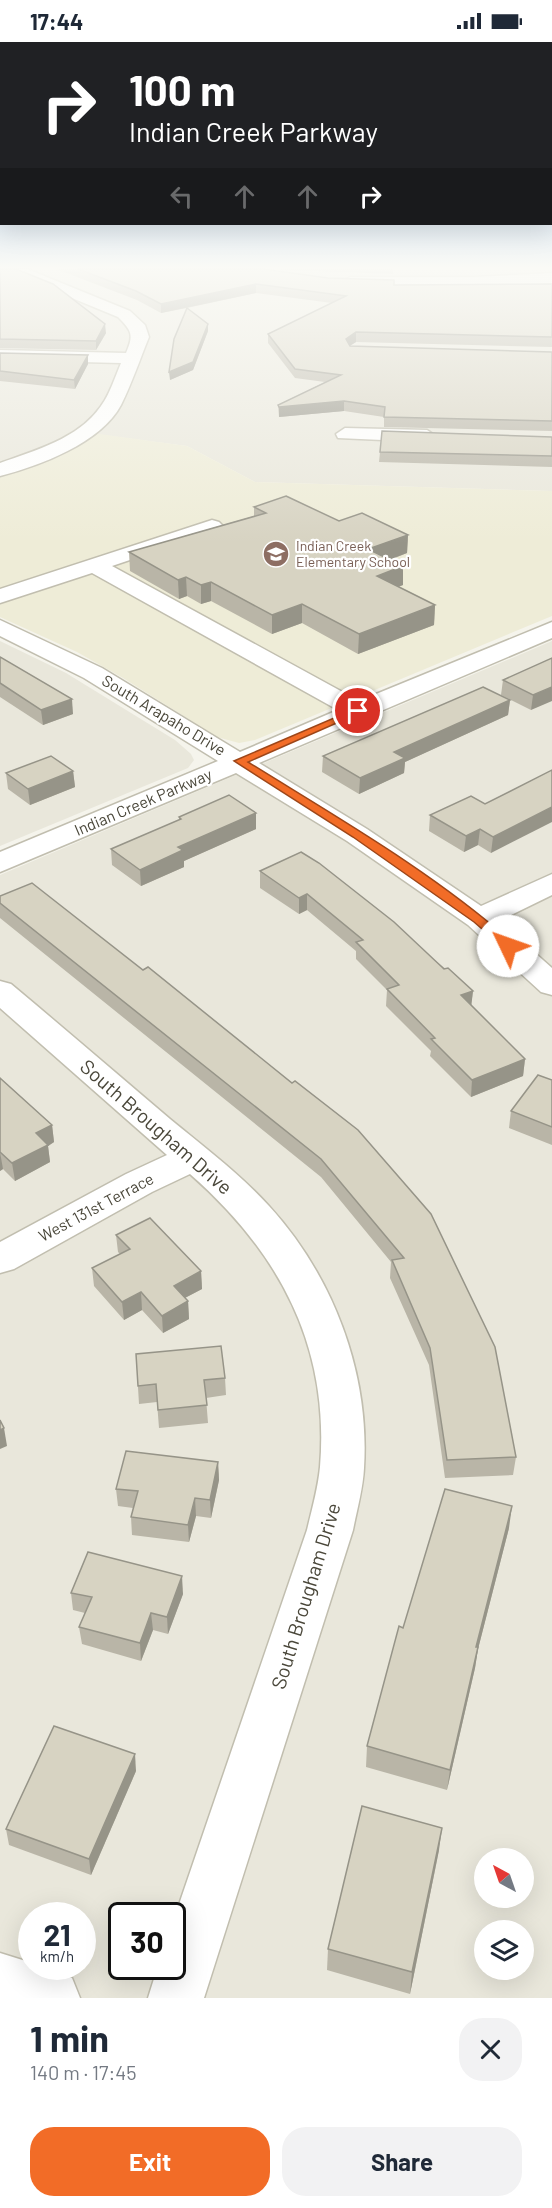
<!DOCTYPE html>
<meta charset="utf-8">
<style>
body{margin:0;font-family:Barlow,sans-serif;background:#f2f2f3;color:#1f2937;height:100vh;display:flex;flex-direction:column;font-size:22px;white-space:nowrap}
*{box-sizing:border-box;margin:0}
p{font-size:20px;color:#747a83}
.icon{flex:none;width:33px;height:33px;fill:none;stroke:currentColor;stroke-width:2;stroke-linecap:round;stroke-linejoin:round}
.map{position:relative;height:1956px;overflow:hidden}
.panel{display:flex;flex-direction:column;background:#fff;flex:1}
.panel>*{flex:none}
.hud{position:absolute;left:0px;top:0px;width:552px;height:183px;box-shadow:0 6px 24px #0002;background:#202124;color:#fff;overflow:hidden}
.needle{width:39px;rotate:320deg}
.controls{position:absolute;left:474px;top:1806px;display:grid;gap:12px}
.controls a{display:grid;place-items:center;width:60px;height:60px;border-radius:50%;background:#fff;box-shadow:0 6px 24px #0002;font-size:30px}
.speed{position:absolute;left:18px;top:1860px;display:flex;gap:12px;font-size:30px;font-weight:700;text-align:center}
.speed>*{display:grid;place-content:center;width:78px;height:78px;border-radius:50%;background:#fff;box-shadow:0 6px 24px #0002;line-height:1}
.speed small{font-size:15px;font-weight:400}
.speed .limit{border:3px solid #111;border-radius:9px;background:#fff;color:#111}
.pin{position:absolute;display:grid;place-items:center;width:51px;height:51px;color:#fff;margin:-26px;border:3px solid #fff;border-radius:50%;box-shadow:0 2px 6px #0007}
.me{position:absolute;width:66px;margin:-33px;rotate:312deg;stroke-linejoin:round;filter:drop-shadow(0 0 4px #0008)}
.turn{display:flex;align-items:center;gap:21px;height:126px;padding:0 30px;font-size:27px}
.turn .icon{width:78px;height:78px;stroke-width:2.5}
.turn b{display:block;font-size:42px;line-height:51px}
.lanes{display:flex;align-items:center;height:57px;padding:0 30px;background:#0003;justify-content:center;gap:30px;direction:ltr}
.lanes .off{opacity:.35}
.round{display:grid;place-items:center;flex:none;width:63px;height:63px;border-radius:24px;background:#f2f2f3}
.overview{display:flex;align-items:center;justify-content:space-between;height:102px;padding:0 30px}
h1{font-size:36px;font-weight:700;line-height:45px}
.action{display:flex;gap:12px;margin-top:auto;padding:12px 30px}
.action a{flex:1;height:69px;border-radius:24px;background:#f26c27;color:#fff;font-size:24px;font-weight:700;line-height:69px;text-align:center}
.action a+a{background:#f2f2f3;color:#1f2937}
.status{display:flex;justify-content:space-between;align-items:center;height:42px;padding:0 30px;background:#fff;direction:ltr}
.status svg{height:16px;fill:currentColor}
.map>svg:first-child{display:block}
.residential{fill:#e9e7db;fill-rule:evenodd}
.education{fill:#eeecd7}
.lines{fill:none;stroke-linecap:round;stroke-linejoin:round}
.minor-casing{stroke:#c1beaf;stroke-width:3}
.minor{fill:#fff;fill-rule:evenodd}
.wall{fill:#b9b5a7}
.shaded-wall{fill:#969488}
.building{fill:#d7d3c2;stroke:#969488;stroke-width:1.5}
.route{fill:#f26c27;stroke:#9d4619;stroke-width:1.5}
.labels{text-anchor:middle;stroke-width:4.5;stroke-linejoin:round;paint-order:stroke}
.far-education-label{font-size:14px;fill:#785e54;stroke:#fff;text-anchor:start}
.street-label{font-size:16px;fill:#4a473a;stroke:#fff}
.near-street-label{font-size:20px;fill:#4a473a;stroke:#fff}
</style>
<div class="status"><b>17:44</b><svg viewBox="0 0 49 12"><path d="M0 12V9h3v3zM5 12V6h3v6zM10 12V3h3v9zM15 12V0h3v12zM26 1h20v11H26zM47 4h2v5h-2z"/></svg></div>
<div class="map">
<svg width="552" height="1956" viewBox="0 0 552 1956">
<rect width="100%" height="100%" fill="#f5f4ec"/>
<g class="residential">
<path d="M0 227H552V449L255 440 187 404 72 389 50 403 0 422Z"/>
<path d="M0 599 66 631 175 698 191 712 194 718 188 726 0 804Z"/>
<path d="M552 599V1956H0V833ZM484 1816H524V1856H484ZM32 1874H82V1924H32ZM122 1874H172V1924H122ZM484 1888H524V1928H484Z"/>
</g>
<path class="education" d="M92 391 187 404 255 440 552 449V574L255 698 239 701 217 695 123 636 77 610 0 575V432Z"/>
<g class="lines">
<defs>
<g id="minor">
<path d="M7 227H27L130 269 145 283 149 295C140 317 132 341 121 363 101 401 39 424 0 434V421C36 408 78 397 101 364 110 352 115 335 121 321L0 318V308L126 311C134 293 132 289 118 275L9 230Z"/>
<path d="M552 231V241L474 245H350L342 240 350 235H474Z"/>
<path d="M345 386 427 388 436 394 427 400 338 396 336 392Z"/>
<path d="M212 478 219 480 223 484 219 488 112 524 359 659 552 580V596L259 721 367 787 481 864 552 832V853L499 879 552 926V953L541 950 468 883 347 799 236 731 0 830V810L218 719 84 636 0 594V578L102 626 240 710 338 668 92 531 0 561V547Z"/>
<path d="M0 939 11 942C65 987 117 1032 170 1077 204 1105 239 1131 269 1164 333 1234 370 1331 364 1426 363 1447 357 1467 353 1488L204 1956H148L158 1924H172V1883L307 1488C312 1467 318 1446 320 1425 330 1304 279 1210 190 1132L152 1150 14 1227 0 1231V1200L126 1132 167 1113 0 966Z"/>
<path d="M0 1911 32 1921V1924H42L72 1936 80 1956H0Z"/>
</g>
</defs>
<use href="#minor" class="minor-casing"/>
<use href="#minor" class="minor"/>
</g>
<g class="wall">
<path d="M0 227 106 291 96 308 0 306Z"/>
<path d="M56 227H393V232L265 227 328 236 394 243 552 242V305L356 300 350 304 552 310V389L384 385V375L344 369 279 375 278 363 325 340 295 336 268 301V292L332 261 256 251 187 266 208 289 193 328 170 338 187 266 161 271 137 258Z"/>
<path d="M0 311 88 322 75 347 0 339Z"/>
<path d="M552 395V425L379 420 380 410Z"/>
<path d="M254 465 339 479 408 493 407 511 390 518 403 524V543L398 545 435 563 434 583 358 612 302 581 272 592 211 559 201 562 187 554 179 557 130 529 129 510 254 474Z"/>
<path d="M0 615 73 672 43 683 0 655Z"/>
<path d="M552 616 531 668 501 653 503 638Z"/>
<path d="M510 658 508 673 405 720 404 731 359 752 322 730 323 714Z"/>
<path d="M552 728 491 811 478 803 464 810 429 789 430 773 485 762Z"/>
<path d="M73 729 75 745 30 763 8 747 6 731Z"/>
<path d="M256 771V787L184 819V825L141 844 112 823 111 807 179 778V775Z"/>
<path d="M301 810 473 949 471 963 525 1017 523 1034 471 1055 430 1014 431 1009 386 964 387 948 356 917V909L307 868 299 872 260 846V829Z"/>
<path d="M0 854 143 928 292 1041 358 1088 516 1415 513 1433 445 1436 429 1323 390 1236 391 1220 321 1135 0 876Z"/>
<path d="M0 1036 52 1083 54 1100 48 1104 50 1120 15 1139 3 1127 0 1129Z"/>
<path d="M552 1038V1103L509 1086 511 1069Z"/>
<path d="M116 1193 201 1229 202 1247 185 1256 188 1259 189 1277 163 1291 142 1268 124 1278 94 1244 92 1226 120 1212 118 1210Z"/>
<path d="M136 1312 225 1336 226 1353 206 1356 208 1381 159 1386 157 1360 139 1362Z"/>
<path d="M218 1420 219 1438 211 1476 196 1474 189 1500 132 1493 131 1475 133 1466 118 1464 116 1447Z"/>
<path d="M509 1486 478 1607 475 1626 447 1748 366 1725 367 1704 403 1586Z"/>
<path d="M71 1551 183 1552 168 1592 153 1588 141 1619 82 1602 79 1585 85 1571 73 1568Z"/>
<path d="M136 1729 91 1833 9 1803 6 1787Z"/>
<path d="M439 1808 410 1952 327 1928 328 1907Z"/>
</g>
<g class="shaded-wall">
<path d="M256 242V251L161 271V262Z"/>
<path d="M105 282 106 291 96 308V299Z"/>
<path d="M208 282V289L193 328 170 338 169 330Z"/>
<path d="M356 290V300L346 306V297Z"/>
<path d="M88 313V322L75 347 74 338Z"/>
<path d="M344 359V369L279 375V365Z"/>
<path d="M408 493 407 511 367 526 368 507Z"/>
<path d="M403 524V543L376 553 377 534Z"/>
<path d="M186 535 187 554 179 557 178 538Z"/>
<path d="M211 540V559L201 562V543Z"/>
<path d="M302 562V581L272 592V573Z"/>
<path d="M435 563 434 583 358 612 359 592Z"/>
<path d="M552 645V659L531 668 533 653Z"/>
<path d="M72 657 73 672 43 683 41 668Z"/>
<path d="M510 658 508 673 405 720 404 731 359 752 360 736 394 710Z"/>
<path d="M73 729 75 745 30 763 28 747Z"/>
<path d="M552 765V780L491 811 493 795Z"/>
<path d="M256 771V787L184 819V825L141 844 140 828 178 805Z"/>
<path d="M480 787 478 803 464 810 466 794Z"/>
<path d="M307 852V868L299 872V856Z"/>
<path d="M473 949 471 966 461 953Z"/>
<path d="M525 1017 523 1034 471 1055 472 1038Z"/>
<path d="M52 1083 54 1100 48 1104 50 1120 15 1139 12 1121 36 1091Z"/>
<path d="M0 1110 3 1127 0 1129Z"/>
<path d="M201 1229 202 1247 175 1261 174 1244Z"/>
<path d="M141 1250 142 1268 124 1278 122 1260Z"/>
<path d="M188 1259 189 1277 163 1291 162 1274Z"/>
<path d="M4 1386 7 1404 0 1407V1388Z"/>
<path d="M218 1420 219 1438 211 1476 210 1458Z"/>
<path d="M195 1456 196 1474 189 1500 188 1483Z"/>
<path d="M512 1464 509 1486 478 1607 475 1626 447 1748 450 1728 476 1605Z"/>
<path d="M182 1534 183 1552 168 1592 167 1575Z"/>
<path d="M151 1571 153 1588 141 1619 140 1601Z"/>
<path d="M135 1712 136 1729 91 1833 89 1817Z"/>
<path d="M442 1786 439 1808 410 1952 412 1930Z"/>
</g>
<g class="building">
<path d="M0 227H16L53 242 105 282 96 299 0 297Z"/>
<path d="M78 227H263L328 236 394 238V243L552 242V295L356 290 346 297 350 304 552 310V379L384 375 385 365 344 359 279 365 278 363 341 333 295 327 268 292 346 254 256 242 161 262 136 249Z"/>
<path d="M187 266 208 282 193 320 169 330 174 297Z"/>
<path d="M0 311 88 313 74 338 0 329Z"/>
<path d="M382 389 552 395V414L380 410Z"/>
<path d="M286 454 339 479 362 471 408 493 368 507 403 524 377 534 435 563 359 592 302 562 272 573 211 540 201 543 186 535 178 538 129 510 266 471 254 465Z"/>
<path d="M0 615 72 657 41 668 0 641Z"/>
<path d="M552 616V645L533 653 503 638Z"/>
<path d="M483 645 510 658 394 710 405 716 360 736 323 714Z"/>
<path d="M51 714 73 729 28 747 6 731Z"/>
<path d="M552 728V765L493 795 480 787 466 794 430 773 471 754 485 762Z"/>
<path d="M229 753 256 771 178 805 183 808 140 828 111 807 181 777 179 775Z"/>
<path d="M301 810 319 821 394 880 444 927 448 926 473 949 461 953 525 1017 472 1038 431 997 435 996 387 947 399 943 356 900 363 898 307 852 299 856 260 829Z"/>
<path d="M32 841 143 928 148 925 292 1041 295 1039 358 1088 431 1172 495 1305 516 1415 447 1418 430 1306 392 1218 404 1216 321 1117 0 861V854Z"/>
<path d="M538 1033 552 1038V1085L511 1069Z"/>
<path d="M0 1036 52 1083 36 1091 48 1103 12 1121 0 1110Z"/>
<path d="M150 1176 201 1229 174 1244 188 1259 162 1274 141 1250 122 1260 92 1226 130 1207 116 1193Z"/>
<path d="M221 1304 225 1336 204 1338 207 1363 158 1368 156 1342 138 1344 136 1312Z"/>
<path d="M0 1378 4 1386 0 1388Z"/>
<path d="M126 1409 218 1420 210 1458 195 1456 188 1483 131 1475 138 1449 116 1447Z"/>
<path d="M445 1447 512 1464 476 1605H478L450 1728 367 1704 399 1584 403 1586Z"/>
<path d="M88 1510 182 1534 167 1575 151 1571 140 1601 79 1585 92 1555 71 1551Z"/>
<path d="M54 1684 135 1712 89 1817 6 1787Z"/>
<path d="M362 1764 442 1786 412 1930 328 1907Z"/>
</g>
<linearGradient id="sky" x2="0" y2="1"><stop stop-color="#90bceb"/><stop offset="0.45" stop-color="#fafaf6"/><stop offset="1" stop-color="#fafaf6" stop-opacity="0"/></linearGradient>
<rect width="552" height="501" fill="url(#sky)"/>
<path class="route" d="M355 667 364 669 248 720C338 776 433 830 513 901V906H504L474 880 353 795 234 719Z"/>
<defs>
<symbol id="school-disc" viewBox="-11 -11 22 22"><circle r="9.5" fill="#8d6e63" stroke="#fff"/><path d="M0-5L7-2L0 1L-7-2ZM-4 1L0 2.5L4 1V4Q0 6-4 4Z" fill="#fff"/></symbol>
</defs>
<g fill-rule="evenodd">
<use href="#school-disc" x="261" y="497" width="30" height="30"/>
</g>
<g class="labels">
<g class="far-education-label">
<text x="296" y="509">Indian Creek<tspan x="296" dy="16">Elementary School</tspan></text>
</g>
<g class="street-label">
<text transform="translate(164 673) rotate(31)" y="6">South Arapaho Drive</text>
<text transform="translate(143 760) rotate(-23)" y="6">Indian Creek Parkway</text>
<text transform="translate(96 1165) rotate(-28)" y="6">West 131st Terrace</text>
</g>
<g class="near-street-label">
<text transform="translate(156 1085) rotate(41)" y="7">South Brougham Drive</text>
<text transform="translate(306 1554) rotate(-73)" y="7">South Brougham Drive</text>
</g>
</g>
</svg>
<div class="controls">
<a><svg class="needle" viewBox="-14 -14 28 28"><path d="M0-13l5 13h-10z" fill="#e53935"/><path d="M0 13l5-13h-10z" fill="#747a83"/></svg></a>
<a><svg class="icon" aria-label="layers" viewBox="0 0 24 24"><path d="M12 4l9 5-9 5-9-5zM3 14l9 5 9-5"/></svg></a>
</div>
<div class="speed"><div>21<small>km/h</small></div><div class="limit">30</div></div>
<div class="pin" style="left:358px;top:669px;background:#d93025"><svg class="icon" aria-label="arrive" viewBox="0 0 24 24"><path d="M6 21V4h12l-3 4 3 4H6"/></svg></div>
<svg class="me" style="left:508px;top:904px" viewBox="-20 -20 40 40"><circle r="19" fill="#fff"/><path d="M0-13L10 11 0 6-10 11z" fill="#f26c27"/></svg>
<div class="hud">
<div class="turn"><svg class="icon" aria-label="right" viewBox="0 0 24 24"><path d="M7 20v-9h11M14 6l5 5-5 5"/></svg><div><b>100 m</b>Indian Creek Parkway</div></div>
<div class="lanes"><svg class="icon off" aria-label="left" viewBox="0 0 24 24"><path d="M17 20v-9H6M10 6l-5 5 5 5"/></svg><svg class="icon off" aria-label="ahead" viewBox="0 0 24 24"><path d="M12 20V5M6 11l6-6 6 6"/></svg><svg class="icon off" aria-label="ahead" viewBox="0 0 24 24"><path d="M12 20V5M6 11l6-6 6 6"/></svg><svg class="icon" aria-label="right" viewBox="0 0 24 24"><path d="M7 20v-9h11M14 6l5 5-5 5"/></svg></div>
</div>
</div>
<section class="panel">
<div class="overview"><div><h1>1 min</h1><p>140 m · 17:45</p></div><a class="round"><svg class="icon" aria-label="close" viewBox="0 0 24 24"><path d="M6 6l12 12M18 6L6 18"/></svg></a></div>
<div class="action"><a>Exit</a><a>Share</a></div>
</section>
